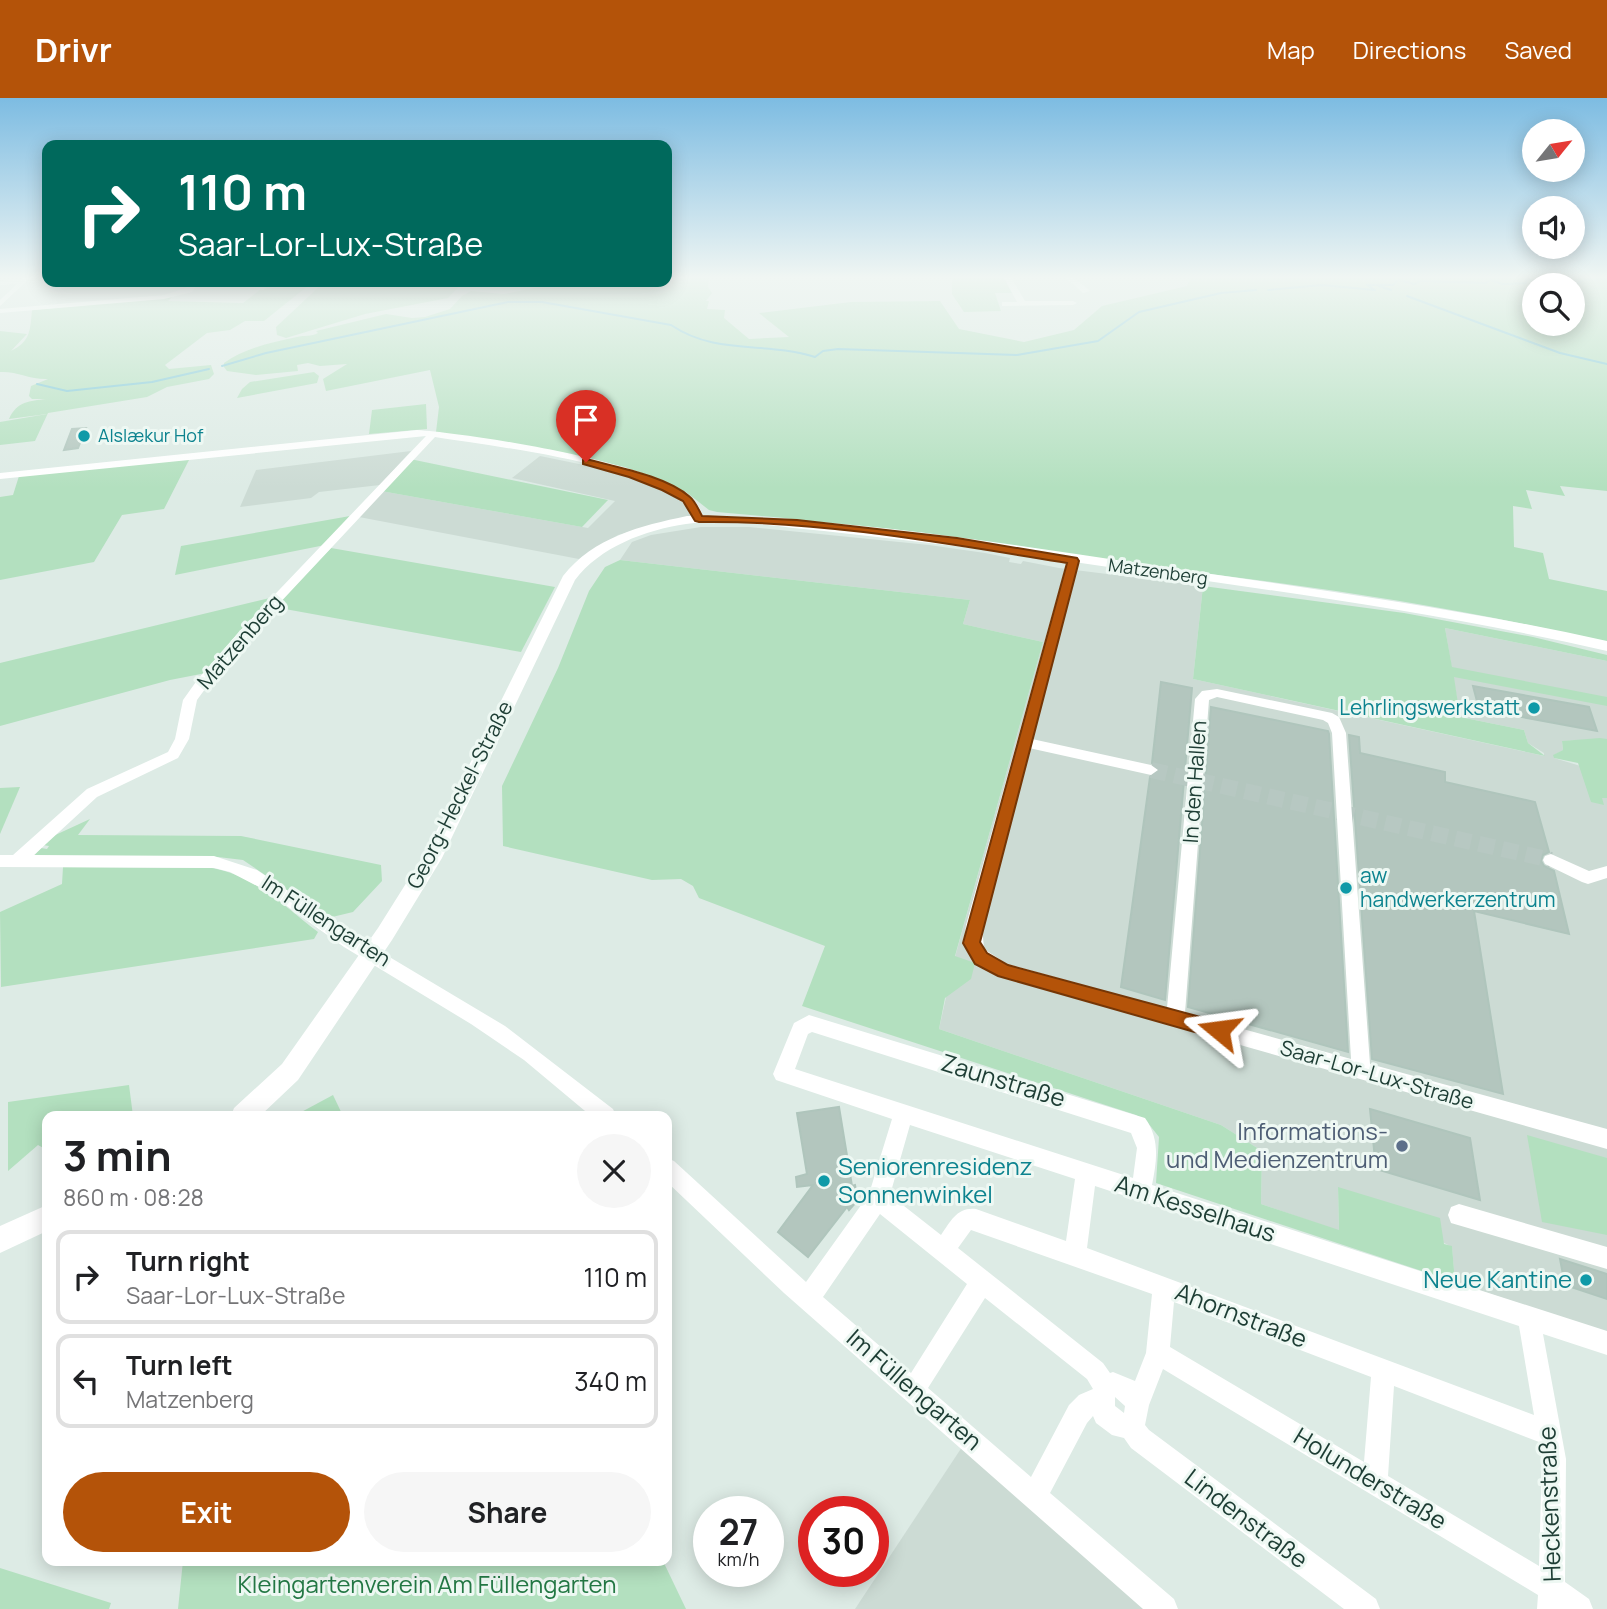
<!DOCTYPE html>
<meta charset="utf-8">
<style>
body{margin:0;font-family:Manrope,sans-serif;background:#f6f6f6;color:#202124;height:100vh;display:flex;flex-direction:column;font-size:26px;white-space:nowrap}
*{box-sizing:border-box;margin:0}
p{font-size:23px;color:#757577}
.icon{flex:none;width:38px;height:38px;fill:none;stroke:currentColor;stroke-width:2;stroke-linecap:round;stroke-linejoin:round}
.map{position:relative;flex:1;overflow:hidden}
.panel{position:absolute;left:42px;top:1013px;width:630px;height:455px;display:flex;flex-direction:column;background:#fff;border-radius:14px;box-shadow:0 4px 18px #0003}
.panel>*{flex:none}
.top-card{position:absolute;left:42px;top:42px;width:630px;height:147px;border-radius:14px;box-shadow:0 4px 18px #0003;background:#00695c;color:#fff;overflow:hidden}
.needle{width:46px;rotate:60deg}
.controls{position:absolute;left:1522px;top:21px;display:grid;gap:14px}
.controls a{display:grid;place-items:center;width:63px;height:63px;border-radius:50%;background:#fff;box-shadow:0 4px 18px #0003;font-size:35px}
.speed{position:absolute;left:693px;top:1398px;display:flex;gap:14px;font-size:35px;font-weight:700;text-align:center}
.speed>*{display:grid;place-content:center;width:91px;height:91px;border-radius:50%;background:#fff;box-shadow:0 4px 18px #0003;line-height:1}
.speed small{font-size:18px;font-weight:400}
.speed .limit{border:10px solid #d22;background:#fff;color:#111}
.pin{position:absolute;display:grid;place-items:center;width:60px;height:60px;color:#fff;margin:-72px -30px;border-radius:50% 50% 50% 0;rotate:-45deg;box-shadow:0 0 7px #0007}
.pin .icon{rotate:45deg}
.me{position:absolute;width:77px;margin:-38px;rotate:286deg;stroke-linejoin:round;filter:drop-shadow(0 0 5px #0008)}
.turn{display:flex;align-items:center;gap:24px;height:147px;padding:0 21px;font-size:32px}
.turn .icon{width:91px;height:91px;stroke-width:2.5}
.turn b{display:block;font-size:49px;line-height:60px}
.round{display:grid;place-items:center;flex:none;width:74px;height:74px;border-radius:37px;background:#f6f6f6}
.headline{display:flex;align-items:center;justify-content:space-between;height:119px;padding:0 21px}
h1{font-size:42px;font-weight:700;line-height:52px}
.action{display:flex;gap:14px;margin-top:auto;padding:14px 21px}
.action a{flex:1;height:80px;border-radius:42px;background:#b45309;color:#fff;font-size:28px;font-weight:700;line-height:80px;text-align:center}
.action a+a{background:#f6f6f6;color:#202124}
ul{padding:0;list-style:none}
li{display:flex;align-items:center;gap:21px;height:94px;margin:0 14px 10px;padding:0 7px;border:4px solid #e0e0e0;border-radius:14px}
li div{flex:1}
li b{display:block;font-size:26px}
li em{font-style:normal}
header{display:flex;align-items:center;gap:42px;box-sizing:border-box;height:98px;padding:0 35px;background:#b45309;color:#fff}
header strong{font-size:33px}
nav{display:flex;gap:38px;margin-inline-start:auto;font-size:24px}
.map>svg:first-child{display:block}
.built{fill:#ccdbd4}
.green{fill:#b3e0bf;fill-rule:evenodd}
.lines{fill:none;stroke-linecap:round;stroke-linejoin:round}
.stream{stroke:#7ec9d8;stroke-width:2}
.building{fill:#b3c6be;stroke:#afc5bc;stroke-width:2}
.minor-tunnel{stroke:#b7c8c2;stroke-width:16;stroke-dasharray:16 8;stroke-linecap:butt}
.minor{fill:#fff;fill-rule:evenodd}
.tertiary{fill:#fff;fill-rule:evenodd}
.route{fill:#b45309;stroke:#753606;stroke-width:2}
.culture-dot{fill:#0f9aa8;stroke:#eef8f3;stroke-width:2.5}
.service-dot{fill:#5c6f8a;stroke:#eef8f3;stroke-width:2.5}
.labels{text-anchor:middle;stroke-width:6;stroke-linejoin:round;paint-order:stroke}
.far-culture-label{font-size:18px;fill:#0d838f;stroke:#eef8f3;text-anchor:start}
.far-street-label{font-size:18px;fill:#1d3d34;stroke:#eef8f3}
.street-label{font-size:21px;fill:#1d3d34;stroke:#eef8f3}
.culture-label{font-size:21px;fill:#0d838f;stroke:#eef8f3;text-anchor:end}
.near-street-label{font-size:24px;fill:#1d3d34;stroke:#eef8f3}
.near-service-label{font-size:24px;fill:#4e5e75;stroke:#eef8f3;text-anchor:end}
.near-culture-label{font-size:24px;fill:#0d838f;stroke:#eef8f3;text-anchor:start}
.near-park-label{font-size:24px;fill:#237844;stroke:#eef8f3}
</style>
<header>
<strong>Drivr</strong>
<nav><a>Map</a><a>Directions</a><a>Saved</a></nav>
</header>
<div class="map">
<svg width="1607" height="1511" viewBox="0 0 1607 1511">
<rect width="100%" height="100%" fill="#ddebe5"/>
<g class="built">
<path d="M411 353 380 387 319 394 311 400 240 409 256 372Z"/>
<path d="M540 358 613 373 651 386 681 403 688 411 690 418 618 437 579 461 359 419 381 393 588 430 615 403 512 380Z"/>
<path d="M701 429H749L929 447 985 455 1010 460 1009 464 1021 466 1023 463 1059 470 1203 488 1193 581 1544 658V655L1528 645 1524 632 1460 619 1445 530 1607 563V641L1562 643 1563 652 1554 657V660L1607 676V1235L1455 1184 1452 1149 1338 1090 1339 1133 1261 1106 1262 1053 1221 1027 939 931 955 859 1043 544 963 526 970 502 620 462 632 444 651 437Z"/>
<path d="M964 1346 1153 1511H855Z"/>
</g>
<g class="green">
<path d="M667 178H709L708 189 712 195 706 203H709L707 211 725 212 724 220 749 241 789 239 759 215 851 204 940 203 959 231 1024 244 1074 232 1102 208 1187 188 1191 178H1607V393L1560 388 1565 398 1526 392 1532 411 1513 408 1514 449 1543 455 1549 481 1607 493V545C1337 478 1058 465 785 420L717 414 709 412 686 394 625 369 436 334 439 309 430 272 326 293 323 281 347 266 320 268 308 265 297 267 298 273 256 277 227 273 224 269V265C244 250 273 244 297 239 304 237 311 239 318 235L316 233 386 216 412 220 425 219 450 211 462 198 471 193 504 196 545 188 547 184H667ZM1535 187H1573V226H1535Z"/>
<path d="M952 178H1003L1012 195H995L1001 213 964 214 952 196Z"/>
<path d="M346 184H463L448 200 365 216 286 240 277 237 276 229 322 186Z"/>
<path d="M309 187 264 223H245L230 232 207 235 165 267 169 271 211 267 214 276 209 281 167 289 147 299 48 315 35 343 0 347V324L47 316 9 321C17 303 30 303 46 301H32L29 298 31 288 48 281C31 282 17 273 0 274V233L27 236 11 253C31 243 30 232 32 212L172 199 168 203 243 205 261 191Z"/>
<path d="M314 274 319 278 317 285 237 300 242 291 250 284Z"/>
<path d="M426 306 427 331 369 336 372 312Z"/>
<path d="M190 360 164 411 122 417 94 464 0 482V399L13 397 19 378Z"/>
<path d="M410 361 608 402 582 429 381 393Z"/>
<path d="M350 418 325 447 175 477 181 448Z"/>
<path d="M331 450 555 489 521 554 274 509Z"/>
<path d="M620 462 970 502 963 526 1043 544 955 858 975 865 971 881 945 900 939 931 1221 1027 1262 1053 1261 1106 1339 1132 1338 1089 1440 1120 1444 1146 1452 1148 1455 1184 1156 1085 1159 1039 1148 1025 1136 1017 802 908 825 848 699 800 693 788 681 781 652 782 503 748 502 688 558 570 589 493 605 469Z"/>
<path d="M1203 488 1404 515 1533 539 1607 557V563L1445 530 1452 569 1607 599V608L1454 579 1460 619 1524 632 1528 645 1545 658 1193 581Z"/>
<path d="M274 499 206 575 170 582 0 628V565Z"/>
<path d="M1600 640 1607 641V700H1602L1604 707 1591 704 1578 665 1554 660 1553 657 1563 652 1562 643Z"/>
<path d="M20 689 0 736V690Z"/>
<path d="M90 721 78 737 241 738 381 767 382 783 353 814 328 820 243 762 218 759 32 760 41 750 47 751 49 748 43 747 51 739Z"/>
<path d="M63 769 212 770C254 777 285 809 318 834L314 841 1 889 0 814 62 786Z"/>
<path d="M129 987 133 1018H47V1052L38 1047 8 1073V1004Z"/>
<path d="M333 997 343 1018H294Z"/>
<path d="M1527 1037 1607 1060V1137L1542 1124Z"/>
<path d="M183 1463H663L686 1511H178Z"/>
<path d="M0 1470 111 1505 109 1511H0Z"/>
</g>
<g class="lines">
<g class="stream">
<path d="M1379 188 1391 192"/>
<path d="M1268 192 1322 187 1375 192 1367 187H1393L1398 182 1415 186 1419 183 1486 185 1490 182 1503 186 1526 185V181L1574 187 1588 180 1607 181"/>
<path d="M1407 198 1560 255 1607 266"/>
<path d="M222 268 266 255 508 204H542L671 227C717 258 765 243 815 259L823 253 838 251 1017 257 1098 243 1139 214 1221 195 1256 192"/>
<path d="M37 286 67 293 152 284 209 271"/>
</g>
</g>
<g class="building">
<path d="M86 330 78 350 64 352 72 331Z"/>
<path d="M1161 584 1192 590 1165 902 1121 889 1150 679 1161 672 1152 665Z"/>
<path d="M1473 588 1589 609 1597 633 1479 611Z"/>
<path d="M1211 609 1328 633 1329 636 1348 954 1188 909Z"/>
<path d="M1349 637 1359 639 1360 655 1445 674V684L1535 704 1549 754 1543 757 1541 763 1544 768 1554 773 1569 836 1474 813 1503 996 1372 961Z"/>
<path d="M839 1009 852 1088 855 1087 858 1102 849 1112 847 1109 808 1159 778 1134 813 1087 797 1089 796 1079 807 1076 797 1015Z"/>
<path d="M1370 1011 1470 1040 1480 1102 1376 1071Z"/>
<path d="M1560 1161 1607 1176V1201L1565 1187Z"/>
</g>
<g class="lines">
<path class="minor-tunnel" d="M1151 672 1551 762"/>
<g class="minor">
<path d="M25 178H32L0 208V202L17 186 0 187V183L22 181Z"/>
<path d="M1003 178H1010L1025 203H1073L1077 205 1073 207 1002 208V204H1017Z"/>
<path d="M1064 178H1072L1090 193 1083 195Z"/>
<path d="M192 184H199L192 194 164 201 0 215V211L164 197 186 190Z"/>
<path d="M221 184H237L267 190 263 192Z"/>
<path d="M417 332C473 336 658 364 694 402 699 408 702 414 704 421L695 423C692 417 690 409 685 405 638 365 498 349 435 339L246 541 208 587 197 602 189 641 178 660 97 699 34 757 214 758 257 772 356 839 505 928 613 1011 616 1018H591L524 962 471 926 344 849 263 791 230 774 214 770 0 769V757H13L87 691 168 654 175 641 183 602 198 581 238 535 426 338 0 381V375Z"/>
<path d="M1073 460 1079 463 1032 641 1151 667 1158 672 1151 677 1029 650 982 827 984 851 1007 866 1167 910 1195 601 1202 593 1217 591 1332 615 1339 619 1346 635 1370 966 1607 1031V1051L1004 880C978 871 962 856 966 827L1067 463ZM1217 599 1323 622 1328 625 1332 635 1351 961 1185 915 1209 602Z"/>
<path d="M1551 756 1589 773 1607 768V780L1588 786 1582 784 1545 766 1543 762 1545 758Z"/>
<path d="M809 917 1145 1020C1160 1041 1157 1062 1152 1087L1607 1233V1257L1543 1236 1566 1361 1565 1484 1589 1501 1593 1511H1537L1538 1497 1163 1271 1149 1307 1145 1327 1149 1332 1376 1501 1380 1511H1344L1131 1350 1124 1340 1112 1337 1096 1325 1093 1318 1087 1325 1050 1395 1174 1501 1178 1511H1143L784 1195 667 1084V1060L674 1063 806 1184 869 1096 892 1021 776 982 773 976 794 925ZM812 934 1131 1035 1137 1050 1133 1080 795 971 808 936ZM910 1027 1075 1081 1066 1143 976 1111C957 1109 951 1123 941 1137L890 1097ZM1095 1088 1519 1228 1534 1317 1087 1150ZM880 1116 967 1186 911 1275 823 1199ZM971 1132 1152 1196 1146 1255 1135 1283 1113 1274 1110 1275 1103 1265 958 1150ZM985 1200 1087 1281 1093 1291 1079 1297 1069 1307 1031 1379 928 1290ZM1174 1204 1371 1279 1364 1364 1170 1249ZM1394 1288 1539 1344 1542 1361 1539 1468 1388 1378ZM1115 1299 1125 1308 1124 1315 1115 1308Z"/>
<path d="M1459 1106 1607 1149V1171L1451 1125 1448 1117 1451 1109Z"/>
</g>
<g class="tertiary">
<path d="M687 418C840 418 992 444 1143 466 1299 489 1454 509 1607 543V553C1420 510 1230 487 1040 459 968 449 896 441 824 433 779 429 731 420 686 426 645 432 600 449 575 482L442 760 392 842 298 982 260 1018H231L234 1010 282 966 378 830 427 752 563 478C594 439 640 428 687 418Z"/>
<path d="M47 1107V1133L0 1155V1128Z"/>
</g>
</g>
<linearGradient id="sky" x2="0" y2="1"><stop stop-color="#7dbce2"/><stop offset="0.46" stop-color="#f0f6f3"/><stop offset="1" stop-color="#f0f6f3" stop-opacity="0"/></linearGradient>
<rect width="1607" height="390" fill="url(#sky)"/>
<path class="route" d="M586 361C616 369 667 378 690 399 695 403 699 412 702 418L797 422 957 440 1077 460 1079 463 980 844 987 855 1008 867 1219 924 1226 926 1228 932 1226 938 1219 941 998 878 975 866 963 845 1067 465C949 446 818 422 699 424L695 423 683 403 662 392 629 379 583 366V362Z"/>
<g class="culture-dot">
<circle cx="84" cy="338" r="7"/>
<circle cx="1534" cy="610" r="7"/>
<circle cx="1346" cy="790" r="7"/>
<circle cx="824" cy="1083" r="7"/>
<circle cx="1586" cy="1182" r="7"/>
</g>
<circle class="service-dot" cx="1402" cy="1048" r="7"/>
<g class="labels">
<g class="far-culture-label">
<text x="98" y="344">Alslækur Hof</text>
</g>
<g class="far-street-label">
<text transform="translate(1158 474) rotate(8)" y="6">Matzenberg</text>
</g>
<g class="street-label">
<text transform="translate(240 544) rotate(-49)" y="7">Matzenberg</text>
<text transform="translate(1195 684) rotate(-86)" y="7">In den Hallen</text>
<text transform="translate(460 697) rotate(-63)" y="7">Georg-Heckel-Straße</text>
<text transform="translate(326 823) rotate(33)" y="7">Im Füllengarten</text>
<text transform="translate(1377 977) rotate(16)" y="7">Saar-Lor-Lux-Straße</text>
</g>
<g class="culture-label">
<text x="1520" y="617">Lehrlingswerkstatt</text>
<text x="1360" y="785" text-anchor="start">aw<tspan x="1360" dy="24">handwerkerzentrum</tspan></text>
</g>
<g class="near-street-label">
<text transform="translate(1003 983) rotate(17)" y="8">Zaunstraße</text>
<text transform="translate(1195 1111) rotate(18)" y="8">Am Kesselhaus</text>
<text transform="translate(1241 1218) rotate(21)" y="8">Ahornstraße</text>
<text transform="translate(914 1292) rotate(41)" y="8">Im Füllengarten</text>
<text transform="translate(1370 1381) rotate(31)" y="8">Holunderstraße</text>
<text transform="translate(1550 1406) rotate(-92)" y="8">Heckenstraße</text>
<text transform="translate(1246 1421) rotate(37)" y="8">Lindenstraße</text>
</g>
<g class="near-service-label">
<text x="1388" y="1042">Informations-<tspan x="1388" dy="28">und Medienzentrum</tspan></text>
</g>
<g class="near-culture-label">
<text x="838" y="1077">Seniorenresidenz<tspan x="838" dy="28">Sonnenwinkel</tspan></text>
<text x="1572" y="1190" text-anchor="end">Neue Kantine</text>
</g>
<g class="near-park-label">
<text x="427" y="1495">Kleingartenverein Am Füllengarten</text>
</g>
</g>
</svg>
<div class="controls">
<a><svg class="needle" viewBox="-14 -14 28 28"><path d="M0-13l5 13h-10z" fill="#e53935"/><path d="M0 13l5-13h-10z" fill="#757577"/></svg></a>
<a><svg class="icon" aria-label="sound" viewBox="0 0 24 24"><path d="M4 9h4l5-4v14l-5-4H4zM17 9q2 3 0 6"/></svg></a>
<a><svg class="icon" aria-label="search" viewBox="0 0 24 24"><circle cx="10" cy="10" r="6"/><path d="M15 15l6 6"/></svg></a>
</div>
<div class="speed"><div>27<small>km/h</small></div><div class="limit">30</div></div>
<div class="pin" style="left:586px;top:364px;background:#d93025"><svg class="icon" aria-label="arrive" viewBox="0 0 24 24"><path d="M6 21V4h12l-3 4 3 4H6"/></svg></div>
<svg class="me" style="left:1219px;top:932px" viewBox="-20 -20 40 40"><path d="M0-17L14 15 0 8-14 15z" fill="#b45309" stroke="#fff" stroke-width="4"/></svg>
<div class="top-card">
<div class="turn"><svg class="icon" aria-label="right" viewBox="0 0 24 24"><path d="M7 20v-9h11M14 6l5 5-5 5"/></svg><div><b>110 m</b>Saar-Lor-Lux-Straße</div></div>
</div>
<section class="panel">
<div class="headline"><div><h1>3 min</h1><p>860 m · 08:28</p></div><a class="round"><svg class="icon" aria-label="close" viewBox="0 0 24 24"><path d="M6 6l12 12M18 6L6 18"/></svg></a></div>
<ul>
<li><svg class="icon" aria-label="right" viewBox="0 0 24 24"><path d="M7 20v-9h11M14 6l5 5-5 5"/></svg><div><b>Turn right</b><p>Saar-Lor-Lux-Straße</p></div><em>110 m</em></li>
<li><svg class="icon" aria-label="left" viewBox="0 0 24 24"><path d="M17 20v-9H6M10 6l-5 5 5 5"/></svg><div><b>Turn left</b><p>Matzenberg</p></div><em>340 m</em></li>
</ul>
<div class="action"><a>Exit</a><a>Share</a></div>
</section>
</div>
